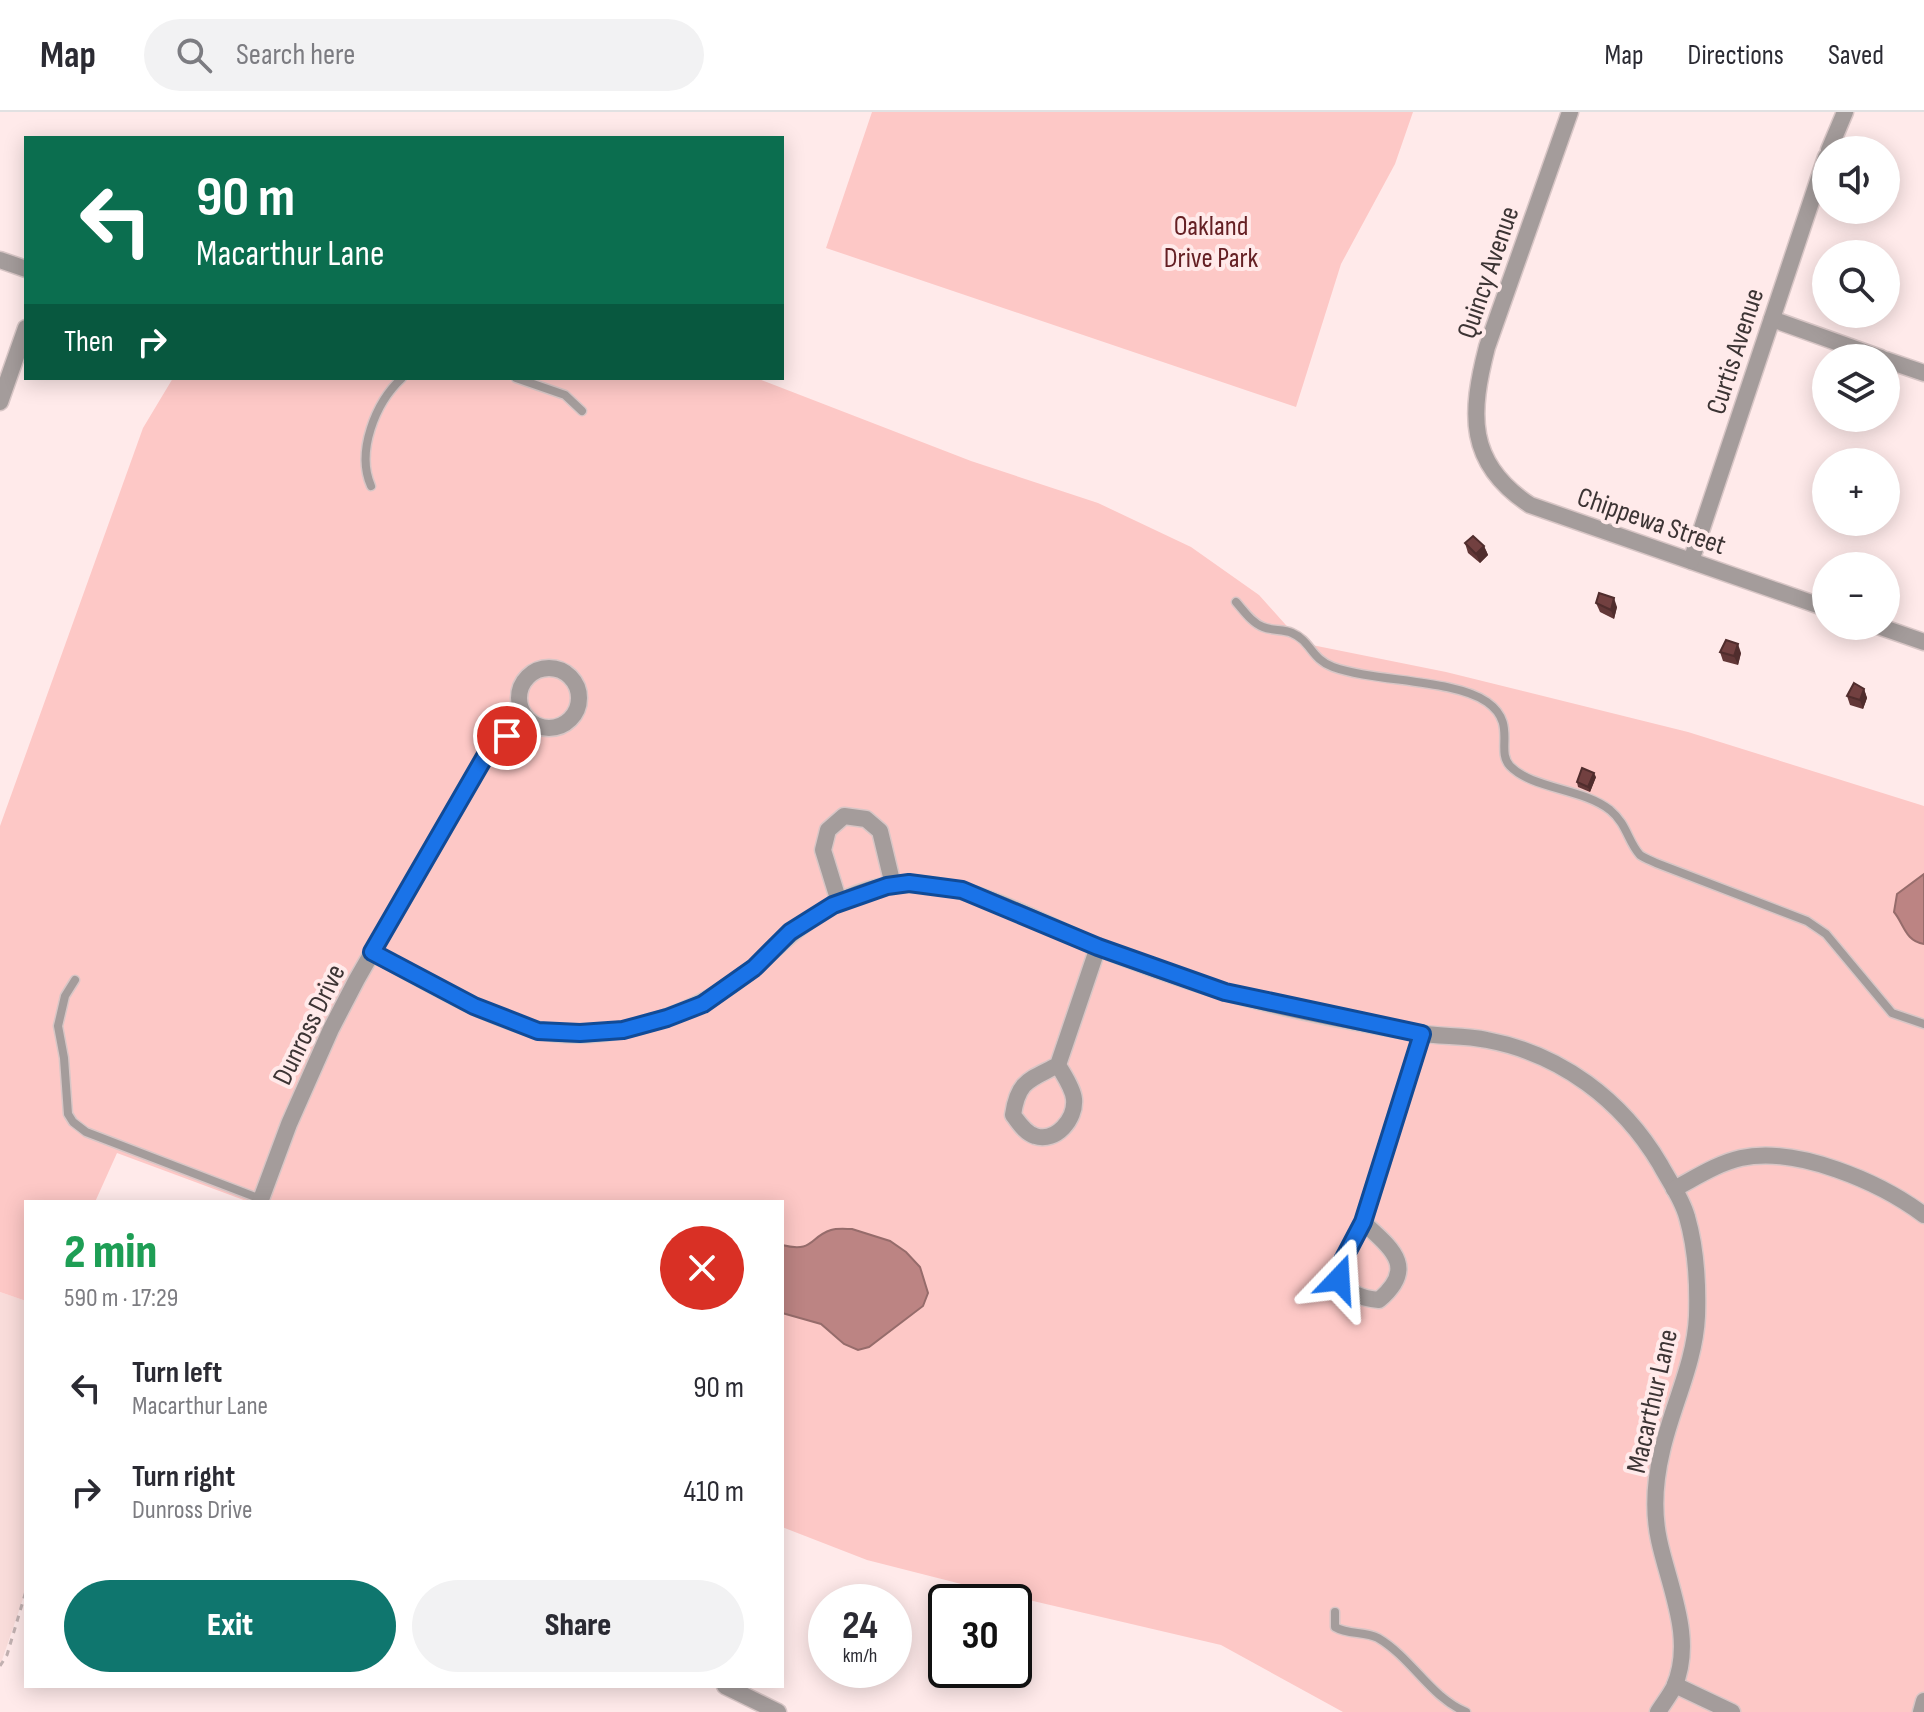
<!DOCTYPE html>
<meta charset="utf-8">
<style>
body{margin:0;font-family:"Sofia Sans Condensed",sans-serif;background:#f2f2f3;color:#2b2b33;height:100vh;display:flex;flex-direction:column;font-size:30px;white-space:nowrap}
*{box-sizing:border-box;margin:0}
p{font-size:26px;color:#7c7c81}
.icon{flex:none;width:44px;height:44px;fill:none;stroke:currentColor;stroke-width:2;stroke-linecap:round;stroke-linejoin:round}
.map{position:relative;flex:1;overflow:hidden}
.drawer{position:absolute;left:24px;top:1088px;width:760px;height:488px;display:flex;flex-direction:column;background:#fff;border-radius:0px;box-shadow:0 4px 20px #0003}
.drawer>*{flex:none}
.banner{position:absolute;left:24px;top:24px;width:760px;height:244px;border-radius:0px;box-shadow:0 4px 20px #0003;background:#0b6e4f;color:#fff;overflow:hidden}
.tools{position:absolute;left:1812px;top:24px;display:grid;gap:16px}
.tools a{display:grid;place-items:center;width:88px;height:88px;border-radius:50%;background:#fff;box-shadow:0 4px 20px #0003;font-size:40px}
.speed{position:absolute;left:808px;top:1472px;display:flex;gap:16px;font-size:40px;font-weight:700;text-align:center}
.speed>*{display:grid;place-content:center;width:104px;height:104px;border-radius:50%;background:#fff;box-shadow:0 4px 20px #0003;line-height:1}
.speed small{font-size:20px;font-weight:400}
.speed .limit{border:4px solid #111;border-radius:12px;background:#fff;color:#111}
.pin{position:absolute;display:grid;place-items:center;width:68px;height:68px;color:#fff;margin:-34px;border:4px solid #fff;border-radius:50%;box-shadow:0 2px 8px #0007}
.me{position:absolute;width:88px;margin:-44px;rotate:20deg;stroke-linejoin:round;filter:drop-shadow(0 0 6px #0008)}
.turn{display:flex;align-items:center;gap:28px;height:168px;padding:0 40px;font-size:36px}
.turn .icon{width:104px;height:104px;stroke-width:2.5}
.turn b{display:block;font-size:56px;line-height:68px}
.then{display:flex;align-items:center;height:76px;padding:0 40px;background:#0003;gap:16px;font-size:30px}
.round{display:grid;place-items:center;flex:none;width:84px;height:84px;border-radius:42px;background:#f2f2f3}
.summary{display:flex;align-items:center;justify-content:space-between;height:136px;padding:0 40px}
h1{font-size:48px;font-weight:800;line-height:60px;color:#1e9e55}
.button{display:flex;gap:16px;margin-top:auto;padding:16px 40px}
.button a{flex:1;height:92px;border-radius:48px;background:#0f766e;color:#fff;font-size:32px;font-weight:800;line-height:92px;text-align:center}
.button a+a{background:#f2f2f3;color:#2b2b33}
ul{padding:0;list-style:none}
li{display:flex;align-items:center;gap:24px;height:104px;padding:0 40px}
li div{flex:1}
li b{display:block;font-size:30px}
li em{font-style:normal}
header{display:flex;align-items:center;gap:48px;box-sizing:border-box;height:112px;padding:0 40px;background:#fff;border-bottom:2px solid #e1e1e2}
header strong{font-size:38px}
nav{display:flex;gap:44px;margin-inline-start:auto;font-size:28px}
.search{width:560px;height:72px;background:#f2f2f3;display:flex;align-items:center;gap:20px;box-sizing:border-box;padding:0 28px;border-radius:44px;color:#7c7c81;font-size:30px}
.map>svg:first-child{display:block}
.built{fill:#f9dcda}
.green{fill:#fdc8c6}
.water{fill:#bc8483;stroke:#966c6b;stroke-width:2}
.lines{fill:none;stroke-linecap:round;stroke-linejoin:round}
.service-casing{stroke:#d8c6c6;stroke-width:11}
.minor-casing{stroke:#d8c6c6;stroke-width:19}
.path{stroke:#c2b1b1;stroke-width:3;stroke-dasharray:6 6;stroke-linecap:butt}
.service{stroke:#a49c9b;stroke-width:8}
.minor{stroke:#a49c9b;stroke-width:16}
.wall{fill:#623737}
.shaded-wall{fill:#502d2d}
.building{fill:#724040;stroke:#502d2d;stroke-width:2}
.route-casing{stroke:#114b97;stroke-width:20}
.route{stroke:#1a73e8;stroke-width:14}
.labels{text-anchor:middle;stroke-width:8;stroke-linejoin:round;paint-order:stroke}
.park-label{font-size:28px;fill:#652024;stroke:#ffeaea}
.street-label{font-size:28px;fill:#3c3434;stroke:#ffeaea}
</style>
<header>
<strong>Map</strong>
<div class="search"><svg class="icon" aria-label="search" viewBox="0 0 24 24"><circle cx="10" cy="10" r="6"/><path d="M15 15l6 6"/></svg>Search here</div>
<nav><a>Map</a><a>Directions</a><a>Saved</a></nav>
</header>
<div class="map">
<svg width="1924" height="1600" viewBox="0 0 1924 1600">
<rect width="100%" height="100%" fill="#ffeaea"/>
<path class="built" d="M0 1180 26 1189V1478L0 1554Z"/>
<g class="green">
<path d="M872 0H1413L1395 52 1341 152 1296 295 826 136Z"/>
<path d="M173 266H756L971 349 1098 391 1191 435 1259 483 1302 531 1446 560 1688 620 1924 694V1600H1343L1221 1533 973 1475 867 1448 782 1415V1090H249L117 1041 95 1090H26V1189L0 1180V714L143 316Z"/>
</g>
<g class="water">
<path d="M1924 762V832C1905 829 1904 812 1894 800L1897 782Z"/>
<path d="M852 1117 890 1129 906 1140 920 1155 928 1181 923 1194 869 1235 858 1238 844 1232 821 1212 782 1201V1133C814 1141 809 1125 831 1118 837 1116 846 1117 852 1117Z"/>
</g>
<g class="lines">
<defs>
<g id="service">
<path d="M516 266 565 283 582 299"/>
<path d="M371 374C356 340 375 291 402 266"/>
<path d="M1236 490C1244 499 1252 511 1263 515 1272 519 1283 517 1292 521 1311 529 1311 547 1333 555 1374 570 1454 567 1487 590 1518 612 1495 638 1510 654 1532 677 1582 676 1610 698 1627 712 1628 730 1640 743 1644 746 1652 749 1656 751L1807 809 1826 822 1892 901 1924 912"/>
<path d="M75 868 65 884 58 914 64 946 68 1002 73 1010 86 1020 263 1088"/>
<path d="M1335 1500V1515C1348 1523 1365 1519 1378 1526 1412 1546 1430 1585 1466 1600"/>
</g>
<g id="minor">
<path d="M1570 0 1487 235C1470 301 1466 351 1530 393L1826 496"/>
<path d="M1829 38 1845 0"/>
<path d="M0 148 26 157"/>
<path d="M1772 207 1881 246"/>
<path d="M1886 248 1924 261"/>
<path d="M0 290 26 216"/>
<path d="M1691 449 1826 45"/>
<path d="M1878 514 1924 530"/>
<circle cx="549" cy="586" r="30"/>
<path d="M839 790 823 738 828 718 844 704 866 707 880 719 893 773"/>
<path d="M372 840C424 868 477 901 534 917 605 937 705 900 757 853 800 813 848 770 912 772 976 773 1034 807 1090 832 1133 850 1178 866 1222 879 1285 898 1353 910 1418 921 1440 925 1464 923 1487 928 1561 942 1622 988 1660 1052 1669 1069 1682 1086 1687 1105 1696 1136 1698 1173 1697 1204 1695 1251 1672 1294 1662 1339 1655 1368 1653 1400 1659 1428 1669 1475 1695 1527 1674 1575 1670 1583 1663 1592 1658 1600"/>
<path d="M1058 953C1063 962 1073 976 1074 987 1076 1007 1056 1031 1035 1024 1025 1021 1019 1011 1013 1003 1018 968 1030 968 1058 953L1098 835"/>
<path d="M1674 1077C1695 1066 1718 1051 1741 1046 1797 1034 1880 1070 1924 1103"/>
<path d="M260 1090 289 1012 331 917 357 867 487 641 526 608"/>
<path d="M1363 1110C1391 1136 1418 1155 1379 1188 1360 1186 1350 1182 1339 1167L1342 1150 1363 1110 1422 922"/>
<path d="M1675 1573 1732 1600"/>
<path d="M725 1574 778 1600"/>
<path d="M1921 1600 1924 1589"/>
</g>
</defs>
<use href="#service" class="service-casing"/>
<use href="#minor" class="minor-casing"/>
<path class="path" d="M0 1554 7 1543 26 1479"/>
<use href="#service" class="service"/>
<use href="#minor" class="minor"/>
</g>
<g class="wall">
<path d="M1465 431 1484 434 1488 443 1480 451 1468 441Z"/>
<path d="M1596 491 1617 495 1614 507 1600 500Z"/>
<path d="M1720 540 1741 541 1738 553 1723 549Z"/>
<path d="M1864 577 1867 586 1863 597 1850 593 1847 584Z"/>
<path d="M1596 665 1590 680 1578 675 1577 670Z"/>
</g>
<g class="shaded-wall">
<path d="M1484 434 1488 443 1480 451 1476 442Z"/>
<path d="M1614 486 1617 495 1614 507 1611 498Z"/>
<path d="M1738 532 1741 541 1738 553 1734 544Z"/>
<path d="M1864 577 1867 586 1863 597 1860 588Z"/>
<path d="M1594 661 1596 665 1590 680 1588 675Z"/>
</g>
<g class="building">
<path d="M1473 424 1484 434 1476 442 1465 431Z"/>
<path d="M1599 481 1614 486 1611 498 1596 491Z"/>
<path d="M1726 528 1738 532 1734 544 1720 540Z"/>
<path d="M1854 571 1864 577 1860 588 1847 584Z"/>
<path d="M1582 656 1594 661 1588 675 1577 670Z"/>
</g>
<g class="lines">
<defs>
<path id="route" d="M507 624 487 641 372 840 474 894 538 919 580 921 623 918 667 906 703 892 754 856 790 820 833 793 887 774 909 771 962 778 1098 835 1225 880 1422 922 1363 1110 1342 1150 1339 1167"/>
</defs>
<use href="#route" class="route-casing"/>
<use href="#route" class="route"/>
</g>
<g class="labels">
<g class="park-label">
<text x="1211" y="123">Oakland<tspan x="1211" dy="32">Drive Park</tspan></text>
</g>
<g class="street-label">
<text transform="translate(1487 160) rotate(-71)" y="10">Quincy Avenue</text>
<text transform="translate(1734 239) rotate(-72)" y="10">Curtis Avenue</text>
<text transform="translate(1652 408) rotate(19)" y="10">Chippewa Street</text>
<text transform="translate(308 912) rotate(-64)" y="10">Dunross Drive</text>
<text transform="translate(1651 1289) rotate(-77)" y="10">Macarthur Lane</text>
</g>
</g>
</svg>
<div class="tools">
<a><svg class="icon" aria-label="sound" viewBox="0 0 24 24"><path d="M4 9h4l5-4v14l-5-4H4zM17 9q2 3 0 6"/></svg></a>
<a><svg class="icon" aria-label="search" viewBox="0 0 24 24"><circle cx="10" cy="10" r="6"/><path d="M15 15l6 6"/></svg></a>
<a><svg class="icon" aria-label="layers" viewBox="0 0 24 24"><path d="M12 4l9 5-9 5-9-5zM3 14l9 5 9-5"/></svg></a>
<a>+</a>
<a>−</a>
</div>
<div class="speed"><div>24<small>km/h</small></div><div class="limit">30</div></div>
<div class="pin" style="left:507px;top:624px;background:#d93025"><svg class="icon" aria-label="arrive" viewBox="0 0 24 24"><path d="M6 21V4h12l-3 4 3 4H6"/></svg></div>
<svg class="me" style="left:1339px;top:1167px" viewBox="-20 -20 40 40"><path d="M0-17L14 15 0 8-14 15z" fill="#1a73e8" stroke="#fff" stroke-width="4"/></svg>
<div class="banner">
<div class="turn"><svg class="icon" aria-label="left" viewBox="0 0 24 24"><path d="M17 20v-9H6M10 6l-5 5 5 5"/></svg><div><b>90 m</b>Macarthur Lane</div></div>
<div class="then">Then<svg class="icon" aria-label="right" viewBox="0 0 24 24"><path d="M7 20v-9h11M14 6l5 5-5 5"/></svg></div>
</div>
<section class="drawer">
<div class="summary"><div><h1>2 min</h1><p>590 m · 17:29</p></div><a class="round" style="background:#d93025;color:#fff"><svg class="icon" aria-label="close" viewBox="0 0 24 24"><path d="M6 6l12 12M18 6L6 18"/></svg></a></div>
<ul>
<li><svg class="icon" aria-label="left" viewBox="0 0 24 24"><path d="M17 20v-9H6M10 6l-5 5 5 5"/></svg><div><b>Turn left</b><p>Macarthur Lane</p></div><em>90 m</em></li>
<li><svg class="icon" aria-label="right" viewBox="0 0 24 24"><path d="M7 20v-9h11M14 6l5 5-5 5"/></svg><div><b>Turn right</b><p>Dunross Drive</p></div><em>410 m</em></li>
</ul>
<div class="button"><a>Exit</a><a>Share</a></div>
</section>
</div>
